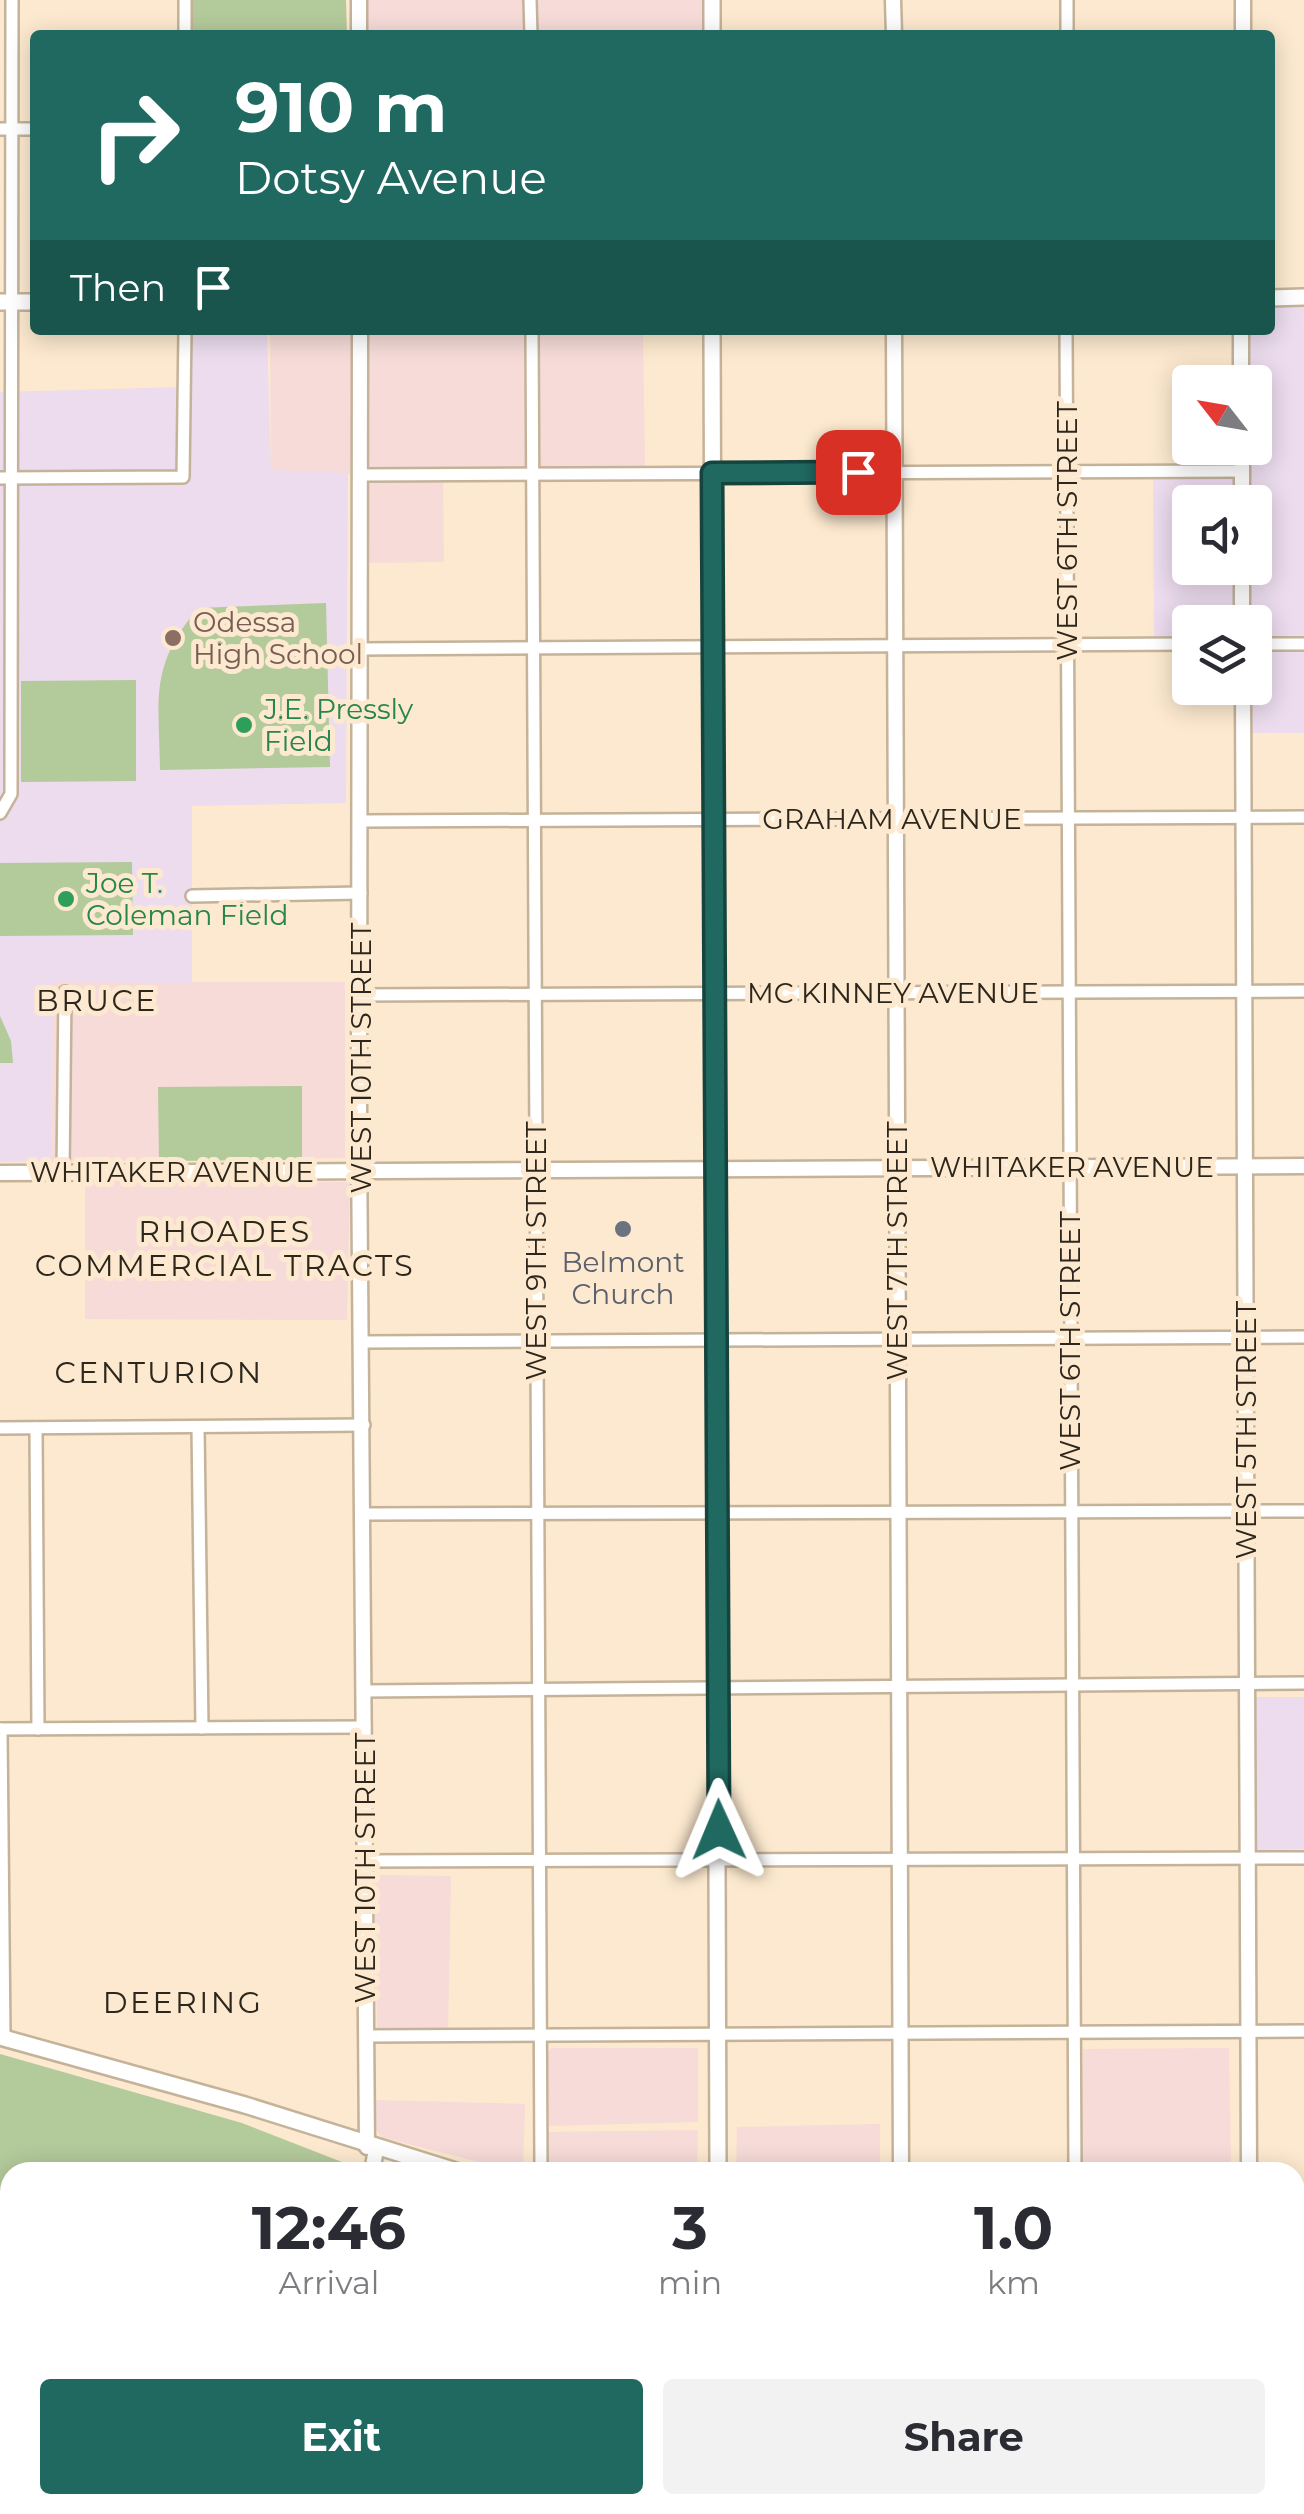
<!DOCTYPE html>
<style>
body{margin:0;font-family:Montserrat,sans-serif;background:#f2f2f3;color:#2b2b33;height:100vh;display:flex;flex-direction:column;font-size:38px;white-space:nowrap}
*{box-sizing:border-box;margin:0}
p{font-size:32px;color:#7c7c81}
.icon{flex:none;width:55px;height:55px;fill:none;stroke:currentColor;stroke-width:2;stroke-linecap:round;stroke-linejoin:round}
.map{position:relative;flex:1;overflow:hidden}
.sheet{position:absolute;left:0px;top:2162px;width:1305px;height:352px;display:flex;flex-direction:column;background:#fff;border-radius:30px 30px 0 0;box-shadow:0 5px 25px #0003}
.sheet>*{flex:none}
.banner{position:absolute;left:30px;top:30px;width:1245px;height:305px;border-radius:10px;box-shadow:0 5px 25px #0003;background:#206961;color:#fff;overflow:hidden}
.needle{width:65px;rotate:301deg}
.tools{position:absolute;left:1172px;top:365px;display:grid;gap:20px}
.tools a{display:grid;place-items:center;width:100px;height:100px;border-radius:10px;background:#fff;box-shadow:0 5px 25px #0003;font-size:50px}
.pin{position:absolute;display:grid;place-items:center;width:85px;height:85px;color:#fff;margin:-42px;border-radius:20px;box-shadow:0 5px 15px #0006}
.me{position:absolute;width:110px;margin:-55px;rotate:359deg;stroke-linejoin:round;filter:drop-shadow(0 0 8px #0008)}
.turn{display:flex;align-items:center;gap:35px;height:210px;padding:0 40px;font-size:45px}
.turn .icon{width:130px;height:130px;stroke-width:2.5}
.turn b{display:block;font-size:70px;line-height:85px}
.then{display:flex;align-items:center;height:95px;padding:0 40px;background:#0003;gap:20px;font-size:38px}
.eta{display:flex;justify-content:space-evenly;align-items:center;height:170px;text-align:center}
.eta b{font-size:60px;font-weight:700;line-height:70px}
.action{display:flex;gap:20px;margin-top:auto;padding:20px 40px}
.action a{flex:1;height:115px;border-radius:10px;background:#206961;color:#fff;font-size:40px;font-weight:700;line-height:115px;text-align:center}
.action a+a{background:#f2f2f3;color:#2b2b33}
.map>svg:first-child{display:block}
.commercial{fill:#f6dbd8}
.education{fill:#ecdcee;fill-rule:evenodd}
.park{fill:#b3ca9b}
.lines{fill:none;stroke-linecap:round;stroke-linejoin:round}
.minor-casing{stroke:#c4b299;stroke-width:16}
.tertiary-casing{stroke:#c4b299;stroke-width:19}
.secondary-casing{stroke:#c4b299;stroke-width:20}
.minor{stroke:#fff;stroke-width:11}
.tertiary{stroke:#fff;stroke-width:14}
.secondary{stroke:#fff;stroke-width:15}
.route-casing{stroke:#15443f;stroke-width:25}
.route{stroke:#206961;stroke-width:18}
.education-dot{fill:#8d6e63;stroke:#fce9cf;stroke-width:4}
.leisure-dot{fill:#2e9e5b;stroke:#fce9cf;stroke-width:4}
.worship-dot{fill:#6b7280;stroke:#fce9cf;stroke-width:4}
.labels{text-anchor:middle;stroke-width:10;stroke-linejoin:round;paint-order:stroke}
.street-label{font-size:28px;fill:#2d261c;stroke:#fce9cf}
.education-label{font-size:28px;fill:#785e54;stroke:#fce9cf;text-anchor:start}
.leisure-label{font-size:28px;fill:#27864d;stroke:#fce9cf;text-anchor:start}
.worship-label{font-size:28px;fill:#5b616d;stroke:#fce9cf}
.neighbourhood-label{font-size:30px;letter-spacing:2.5px;fill:#2d261c;stroke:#fce9cf}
</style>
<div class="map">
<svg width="1304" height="2514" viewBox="0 0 1304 2514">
<rect width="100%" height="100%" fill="#fce9cf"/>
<g class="commercial">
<rect x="359" y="0" width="355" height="35"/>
<path d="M270 330H643L645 472 443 474 444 562 360 563V474H271Z"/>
<path d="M53 982H345V1158L52 1162Z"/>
<path d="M85 1182H350L347 1320 85 1319Z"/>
<path d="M374 1875 451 1876 448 2031 377 2029Z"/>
<path d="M552 2048H698V2122L549 2126 547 2052Z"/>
<path d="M1229 2048 1231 2172H1083V2049Z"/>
<path d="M375 2100 525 2104 523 2169 518 2172 381 2137 375 2128Z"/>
<path d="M880 2124V2172H736L737 2127Z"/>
<path d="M698 2130 697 2172H547V2132Z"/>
<path d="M1295 2219H1304V2372L1295 2378Z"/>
</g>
<g class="education">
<path d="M1304 297V733H1243V688H1255V622H1190V644H1154L1153 471H1242V448H1255V382H1241V330H1270V298ZM1190 502H1255V568H1190Z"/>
<path d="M187 330H267L271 470 348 473 346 803 192 806V983L53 982 52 1162H0V392L184 387Z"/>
<path d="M1252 1697H1304V1849L1253 1850Z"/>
<path d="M1295 2424 1304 2426V2514H1221L1224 2505H1295Z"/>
</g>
<g class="park">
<path d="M188 0H346L347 35H189Z"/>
<path d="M326 603 330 767 160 770C159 697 149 667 198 608Z"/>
<path d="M136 680V781L21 782V681Z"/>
<path d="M132 862 133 935 0 936V863Z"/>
<path d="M0 1016 11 1041 13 1063H0Z"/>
<path d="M302 1086V1160L159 1161 158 1087Z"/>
<path d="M0 2054 242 2123 360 2169 359 2172H10V2505H275L272 2514H0Z"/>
</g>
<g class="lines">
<defs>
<g id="minor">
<path d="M530 0 531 35"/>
<path d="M1067 0V35"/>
<path d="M185 35V0"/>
<path d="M0 129H35"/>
<path d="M532 330 541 2172"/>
<path d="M1066 330 1075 2172"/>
<path d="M360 475 1242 471"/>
<path d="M0 478 183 477 185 330"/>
<path d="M1255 644H1304"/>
<path d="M360 649 1190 644"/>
<path d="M0 813 11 794 12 0"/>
<path d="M361 821 1304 817"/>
<path d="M192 896 361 893"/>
<path d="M361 995 1304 991"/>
<path d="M63 1173 65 992"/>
<path d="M363 1342 1304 1337"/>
<path d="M198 1427 202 1728"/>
<path d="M0 1428 364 1425"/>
<path d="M36 1428 38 1729"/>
<path d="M364 1514 1304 1511"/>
<path d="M364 1691 1304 1683"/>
<path d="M0 1729 365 1727"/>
<path d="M1 1729 4 2038"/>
<path d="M363 1861 1304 1858"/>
<path d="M367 2036 1304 2031"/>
<path d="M1295 2204H1304"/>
<path d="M524 2505 556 2514"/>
<path d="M1052 2505 1085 2514"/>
<path d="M465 2514 468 2505"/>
<path d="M833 2514 835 2505"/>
<path d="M1035 2514 1037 2505"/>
</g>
<g id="tertiary">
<path d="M359 0V35"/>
<path d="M893 0 894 35"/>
<path d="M1243 0V35"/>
<path d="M360 330 359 1143 367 2147"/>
<path d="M894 330 901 2172"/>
<path d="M1241 330V382"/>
<path d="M1242 448V502"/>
<path d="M1242 568V622"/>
<path d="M1243 688 1249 2172"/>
<path d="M0 1173 1304 1166"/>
<path d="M372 2172 376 2149"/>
<path d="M287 2514 289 2505"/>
<path d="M1213 2514 1216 2505"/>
</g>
<g id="secondary">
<path d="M712 0V35"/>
<path d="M1270 298 1304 297"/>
<path d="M0 302H35"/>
<path d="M712 330 718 2172"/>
<path d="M0 2037 245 2105 459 2172"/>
<path d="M1295 2406 1304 2409"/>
<path d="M643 2514 645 2505"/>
</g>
</defs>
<use href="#minor" class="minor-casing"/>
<use href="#tertiary" class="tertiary-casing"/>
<use href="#secondary" class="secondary-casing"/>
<use href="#minor" class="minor"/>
<use href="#tertiary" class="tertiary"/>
<use href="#secondary" class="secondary"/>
</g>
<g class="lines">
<defs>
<path id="route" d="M719 1830 712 473 858 472"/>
</defs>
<use href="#route" class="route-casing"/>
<use href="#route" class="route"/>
</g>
<circle class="education-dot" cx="173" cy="638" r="10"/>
<g class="leisure-dot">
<circle cx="244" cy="725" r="10"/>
<circle cx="66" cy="899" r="10"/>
</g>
<circle class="worship-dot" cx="623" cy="1229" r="10"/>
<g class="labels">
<g class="street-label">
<text transform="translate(1067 531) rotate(-90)" y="10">WEST 6TH STREET</text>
<text x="892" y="829">GRAHAM AVENUE</text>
<text x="893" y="1003">MC KINNEY AVENUE</text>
<text transform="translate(361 1058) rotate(-90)" y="10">WEST 10TH STREET</text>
<text x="1072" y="1177">WHITAKER AVENUE</text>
<text x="172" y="1182">WHITAKER AVENUE</text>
<text transform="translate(536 1251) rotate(-90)" y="10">WEST 9TH STREET</text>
<text transform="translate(897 1251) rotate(-90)" y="10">WEST 7TH STREET</text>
<text transform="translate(1070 1341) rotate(-90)" y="10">WEST 6TH STREET</text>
<text transform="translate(1246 1430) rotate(-90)" y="10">WEST 5TH STREET</text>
<text transform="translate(365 1868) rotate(-90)" y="10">WEST 10TH STREET</text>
</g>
<g class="education-label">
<text x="193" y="632">Odessa<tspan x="193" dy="32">High School</tspan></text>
</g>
<g class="leisure-label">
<text x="264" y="719">J.E. Pressly<tspan x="264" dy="32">Field</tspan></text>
<text x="86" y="893">Joe T.<tspan x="86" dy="32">Coleman Field</tspan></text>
</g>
<g class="worship-label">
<text x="623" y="1272">Belmont<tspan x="623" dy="32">Church</tspan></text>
</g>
<g class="neighbourhood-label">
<text x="97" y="1011">BRUCE</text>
<text x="225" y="1242">RHOADES<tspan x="225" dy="34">COMMERCIAL TRACTS</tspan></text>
<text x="159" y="1383">CENTURION</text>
<text x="183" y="2013">DEERING</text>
</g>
</g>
</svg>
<div class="tools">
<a><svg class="needle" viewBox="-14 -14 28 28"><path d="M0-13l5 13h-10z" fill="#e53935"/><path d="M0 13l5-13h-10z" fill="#7c7c81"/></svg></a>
<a><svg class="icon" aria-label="sound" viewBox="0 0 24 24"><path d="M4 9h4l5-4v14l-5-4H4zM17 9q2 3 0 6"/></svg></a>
<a><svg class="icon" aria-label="layers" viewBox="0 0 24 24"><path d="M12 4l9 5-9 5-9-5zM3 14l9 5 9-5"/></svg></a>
</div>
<div class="pin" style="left:858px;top:472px;background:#d93025"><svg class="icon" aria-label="arrive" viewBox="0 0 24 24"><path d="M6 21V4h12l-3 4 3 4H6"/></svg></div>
<svg class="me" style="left:719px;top:1830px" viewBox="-20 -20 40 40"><path d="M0-17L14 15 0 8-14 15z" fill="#206961" stroke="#fff" stroke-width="4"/></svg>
<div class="banner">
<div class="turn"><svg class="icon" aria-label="right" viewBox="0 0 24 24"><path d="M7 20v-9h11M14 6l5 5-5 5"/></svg><div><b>910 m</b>Dotsy Avenue</div></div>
<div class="then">Then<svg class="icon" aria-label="arrive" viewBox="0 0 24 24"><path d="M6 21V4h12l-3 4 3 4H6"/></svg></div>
</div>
<section class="sheet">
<div class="eta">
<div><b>12:46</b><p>Arrival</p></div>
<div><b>3</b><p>min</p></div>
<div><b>1.0</b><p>km</p></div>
</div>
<div class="action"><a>Exit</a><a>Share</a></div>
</section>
</div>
